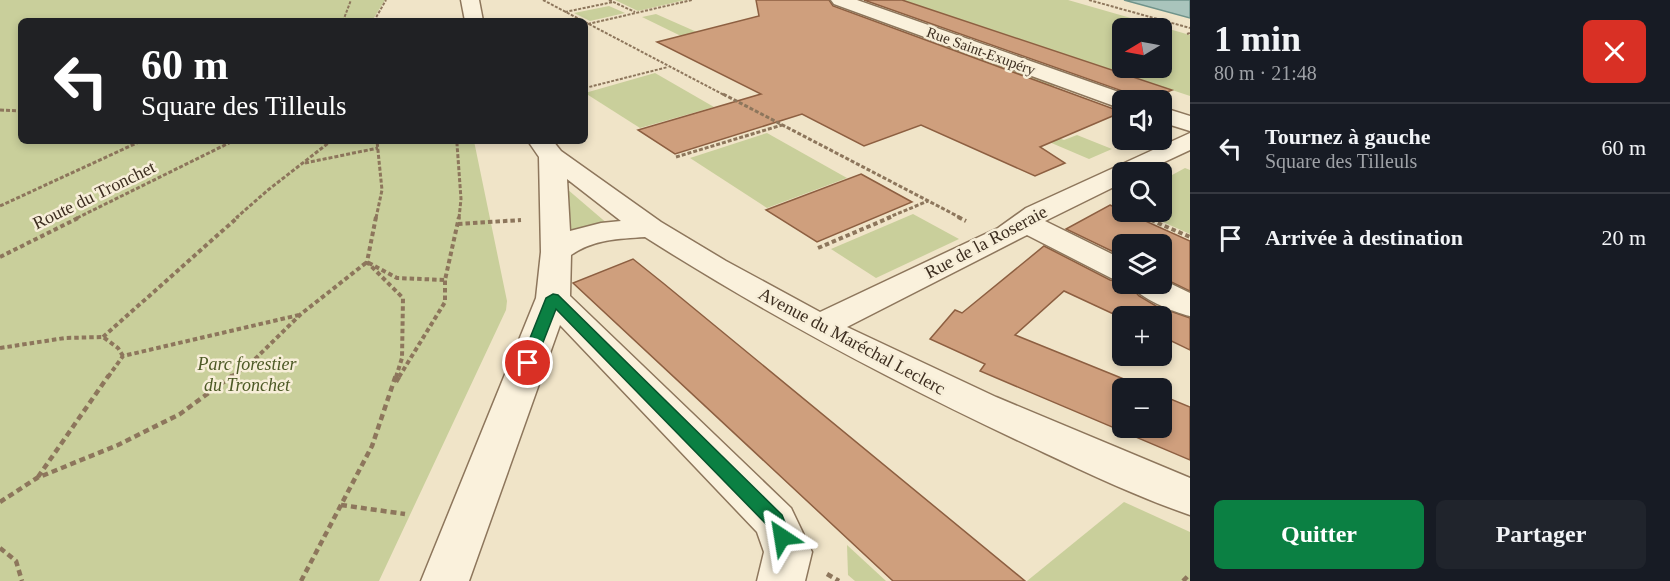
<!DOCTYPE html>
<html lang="fr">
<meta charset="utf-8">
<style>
body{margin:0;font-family:"Times New Roman",serif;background:#20242c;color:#f1f3f6;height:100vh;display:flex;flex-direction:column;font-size:22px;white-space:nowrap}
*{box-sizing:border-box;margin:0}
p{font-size:20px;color:#9ea1a6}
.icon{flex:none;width:33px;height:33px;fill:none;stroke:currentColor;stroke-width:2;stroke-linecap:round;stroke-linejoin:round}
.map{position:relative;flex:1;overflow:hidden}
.panel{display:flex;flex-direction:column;background:#171b24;width:480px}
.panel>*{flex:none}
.guide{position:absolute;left:18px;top:18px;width:570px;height:126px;border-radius:9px;box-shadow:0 3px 9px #0003;background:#202124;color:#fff;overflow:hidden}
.needle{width:39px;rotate:260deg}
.tools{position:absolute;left:1112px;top:18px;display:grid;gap:12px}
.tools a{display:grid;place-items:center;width:60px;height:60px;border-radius:9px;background:#171b24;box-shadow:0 3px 9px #0003;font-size:30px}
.pin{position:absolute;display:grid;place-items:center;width:51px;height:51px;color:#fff;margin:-26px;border:3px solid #fff;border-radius:50%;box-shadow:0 2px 6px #0007}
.me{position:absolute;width:66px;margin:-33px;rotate:327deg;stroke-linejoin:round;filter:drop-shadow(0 0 4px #0008)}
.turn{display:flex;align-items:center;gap:21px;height:126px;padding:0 24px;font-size:27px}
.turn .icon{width:78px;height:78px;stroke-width:2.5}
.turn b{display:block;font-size:42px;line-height:51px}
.round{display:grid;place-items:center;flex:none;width:63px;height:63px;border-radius:9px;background:#20242c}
.overview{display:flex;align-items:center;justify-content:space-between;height:102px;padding:0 24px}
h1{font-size:36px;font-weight:600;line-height:45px}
.action{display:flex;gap:12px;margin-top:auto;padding:12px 24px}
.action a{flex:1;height:69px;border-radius:9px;background:#0b8043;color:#fff;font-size:24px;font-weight:600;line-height:69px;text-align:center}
.action a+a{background:#20242c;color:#f1f3f6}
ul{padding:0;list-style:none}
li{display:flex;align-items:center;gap:18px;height:90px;padding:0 24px;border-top:2px solid #363941}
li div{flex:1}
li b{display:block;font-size:22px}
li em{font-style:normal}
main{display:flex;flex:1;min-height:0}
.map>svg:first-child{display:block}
.green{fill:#c9cf9b;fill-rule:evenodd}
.water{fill:#a9c4bc;stroke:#6f938a;stroke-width:1.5}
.building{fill:#cf9f7d;stroke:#8d5f41;stroke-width:1.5}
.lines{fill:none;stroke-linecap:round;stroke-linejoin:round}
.minor-casing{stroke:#8d765c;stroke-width:3}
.path-far3{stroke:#8d765c;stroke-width:2;stroke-dasharray:3 1.5;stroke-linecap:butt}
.path-far2{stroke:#8d765c;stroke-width:3;stroke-dasharray:4 2;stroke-linecap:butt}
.path-far1{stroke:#8d765c;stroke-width:4;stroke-dasharray:4.5 3;stroke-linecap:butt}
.path{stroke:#8d765c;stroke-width:4.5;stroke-dasharray:6 4;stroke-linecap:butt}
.minor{fill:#faf1dc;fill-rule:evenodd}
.route{fill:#0b8043;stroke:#07532c;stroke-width:1.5}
.labels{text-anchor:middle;stroke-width:5;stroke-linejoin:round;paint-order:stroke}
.far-street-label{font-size:15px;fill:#3d2e20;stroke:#f7eed8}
.street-label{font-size:18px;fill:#3d2e20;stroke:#f7eed8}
.park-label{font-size:18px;font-style:italic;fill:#4d5a26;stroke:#f7eed8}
</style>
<main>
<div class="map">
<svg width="1190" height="581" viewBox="0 0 1190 581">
<rect width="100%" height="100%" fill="#f0e4c8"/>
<g class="green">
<path d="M0 0H385L372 21H21V141H474L507 301 506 310 379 581H0Z"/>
<path d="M615 0H685L638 11Z"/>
<path d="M902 0H1068L1190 35V96ZM1122 28H1161V68H1122Z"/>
<path d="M609 6 625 13 590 21 574 13Z"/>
<path d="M656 14 699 33 683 37 642 17Z"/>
<path d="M943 43 1059 84 1049 88 934 45Z"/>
<path d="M655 73 714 107 640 128 585 93Z"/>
<path d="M1038 130 1064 140 1077 135 1112 149 1089 159 1028 133Z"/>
<path d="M767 133 847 178 767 208 690 158Z"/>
<path d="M1185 168 1190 170V234L1140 212H1161V181Z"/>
<path d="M567 189 609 225 567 230Z"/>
<path d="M913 214 959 239 876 278 831 249Z"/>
<path d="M1124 502 1190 532V581H1027Z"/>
<path d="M847 545 886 581H855L848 575Z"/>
</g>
<path class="water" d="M1124 0H1190V18Z"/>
<g class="building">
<path d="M756 0H829L833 6 1122 112 1040 147 1065 163 1035 176 921 125 864 146 802 114 675 154 638 130 761 94 657 42 759 16Z"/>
<path d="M864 0H902L1172 90 1148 100H1135L1131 94Z"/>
<path d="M861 174 912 202 817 242 766 210Z"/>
<path d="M1110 205 1190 241V291L1161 277V244H1122V256L1066 229Z"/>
<path d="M1044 246 1110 280 1128 284 1139 296 1156 306 1190 318V350L1161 336V316L1122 318 1064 291 1015 335 1146 388H1122V428H1161V395L1190 407V460L980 371 985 364 930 339 955 310 962 313Z"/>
<path d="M633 259 663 283 1025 581H893L573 283Z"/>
</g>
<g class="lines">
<defs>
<g id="minor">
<path d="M461 0H479L483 21H465Z"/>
<path d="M831 0H857L1130 96 1133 100H1122V108L1114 106 834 4Z"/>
<path d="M1161 107 1190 116V131L1161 122Z"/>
<path d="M1190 133V150L1143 172H1122V183L1045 221 1122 259V281L1111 278 1027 235 847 327 996 397 1190 478V515C1132 495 1075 467 1019 441 890 380 766 314 645 237 618 239 594 239 571 255L570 296 791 508 812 552 805 581H757L764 552 757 532 560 325 469 581H421L536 298 541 252 539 157 528 141H553L561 151 661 222 726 261 820 312 998 228 1026 208ZM567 179 621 221 601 223 570 231Z"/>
<path d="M1161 279 1190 293V316C1173 312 1139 298 1130 284H1161Z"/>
</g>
</defs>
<use href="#minor" class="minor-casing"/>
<g class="path-far3">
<path d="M543 0 583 21"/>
<path d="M609 0 635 12"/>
<path d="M1089 0 1190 28"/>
<path d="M565 12 613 2"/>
<path d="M343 21 351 0"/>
<path d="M374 21 386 0"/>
<path d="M585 22 726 96"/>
<path d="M588 24 692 0"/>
<path d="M1187 34 1190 33"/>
<path d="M585 88 668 67"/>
</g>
<g class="path-far2">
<path d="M723 94 961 218"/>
<path d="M0 110 21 111"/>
<path d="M676 157 782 125"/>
<path d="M305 163 378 148"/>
<path d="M0 206 141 141"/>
<path d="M1133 212 1148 218"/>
<path d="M77 218 233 141"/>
<path d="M236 218 268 190 331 141"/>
<path d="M376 218 382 190 377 141"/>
<path d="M459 218 461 199 457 144 459 141"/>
<path d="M887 218 928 201"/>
</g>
<g class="path-far1">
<path d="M376 217 367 262 403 298 402 358 396 377"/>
<path d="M958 217 966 221"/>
<path d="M1144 217 1190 237"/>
<path d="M458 224 521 220"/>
<path d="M818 248 891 217"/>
<path d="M0 257 80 217"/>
<path d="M103 337 238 217"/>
<path d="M0 348 65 338 103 337 118 348 123 356"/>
<path d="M108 377 123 356 299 315"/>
<path d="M231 377 255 359 301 314 367 262 397 278 445 280 459 217"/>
<path d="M399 377 445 302V280"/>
</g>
<g class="path">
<path d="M396 382 400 375"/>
<path d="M38 477 109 375"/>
<path d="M0 502 37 478 118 445 180 414 233 375"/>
<path d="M341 505 405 514"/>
<path d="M0 548 16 561 22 581"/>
<path d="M827 574 839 581"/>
<path d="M301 581 372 446 396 375"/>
<path d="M1183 581 1190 574"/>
</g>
<use href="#minor" class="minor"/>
</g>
<path class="route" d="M553 294 558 295 782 515 791 537 789 542 782 545 775 542 768 526 556 309 535 363 533 367H522L520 363 546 298Z"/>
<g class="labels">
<g class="far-street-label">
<text transform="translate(981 51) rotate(20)" y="5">Rue Saint-Exupéry</text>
</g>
<g class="street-label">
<text transform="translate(94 195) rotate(-26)" y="6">Route du Tronchet</text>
<text transform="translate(986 242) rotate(-28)" y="6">Rue de la Roseraie</text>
<text transform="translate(852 341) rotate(28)" y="6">Avenue du Maréchal Leclerc</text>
</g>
<g class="park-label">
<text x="247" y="370">Parc forestier<tspan x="247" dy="21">du Tronchet</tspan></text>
</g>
</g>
</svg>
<div class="tools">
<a><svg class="needle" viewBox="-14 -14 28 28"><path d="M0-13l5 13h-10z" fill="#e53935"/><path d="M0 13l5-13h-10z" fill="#9ea1a6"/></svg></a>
<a><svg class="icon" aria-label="sound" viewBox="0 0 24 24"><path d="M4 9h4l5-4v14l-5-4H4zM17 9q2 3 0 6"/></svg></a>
<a><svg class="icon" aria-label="search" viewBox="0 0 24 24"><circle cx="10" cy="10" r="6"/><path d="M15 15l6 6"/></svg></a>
<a><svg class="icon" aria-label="layers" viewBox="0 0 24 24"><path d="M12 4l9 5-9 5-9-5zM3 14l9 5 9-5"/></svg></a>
<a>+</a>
<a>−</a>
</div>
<div class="pin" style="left:528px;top:363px;background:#d93025"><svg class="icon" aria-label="arrive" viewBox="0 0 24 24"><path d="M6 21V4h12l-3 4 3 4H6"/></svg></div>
<svg class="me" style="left:782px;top:537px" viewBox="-20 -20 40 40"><path d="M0-17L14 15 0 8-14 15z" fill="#0b8043" stroke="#fff" stroke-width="4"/></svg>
<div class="guide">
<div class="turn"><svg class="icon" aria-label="left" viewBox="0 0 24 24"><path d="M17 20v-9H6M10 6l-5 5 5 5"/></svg><div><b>60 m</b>Square des Tilleuls</div></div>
</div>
</div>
<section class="panel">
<div class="overview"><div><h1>1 min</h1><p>80 m · 21:48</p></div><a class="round" style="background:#d93025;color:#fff"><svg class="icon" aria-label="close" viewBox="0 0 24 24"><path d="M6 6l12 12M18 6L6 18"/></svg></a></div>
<ul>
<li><svg class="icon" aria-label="left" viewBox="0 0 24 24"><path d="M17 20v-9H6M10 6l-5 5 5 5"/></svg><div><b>Tournez à gauche</b><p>Square des Tilleuls</p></div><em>60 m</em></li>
<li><svg class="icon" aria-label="arrive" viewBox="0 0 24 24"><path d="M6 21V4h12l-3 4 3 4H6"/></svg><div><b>Arrivée à destination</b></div><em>20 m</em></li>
</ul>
<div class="action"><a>Quitter</a><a>Partager</a></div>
</section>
</main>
